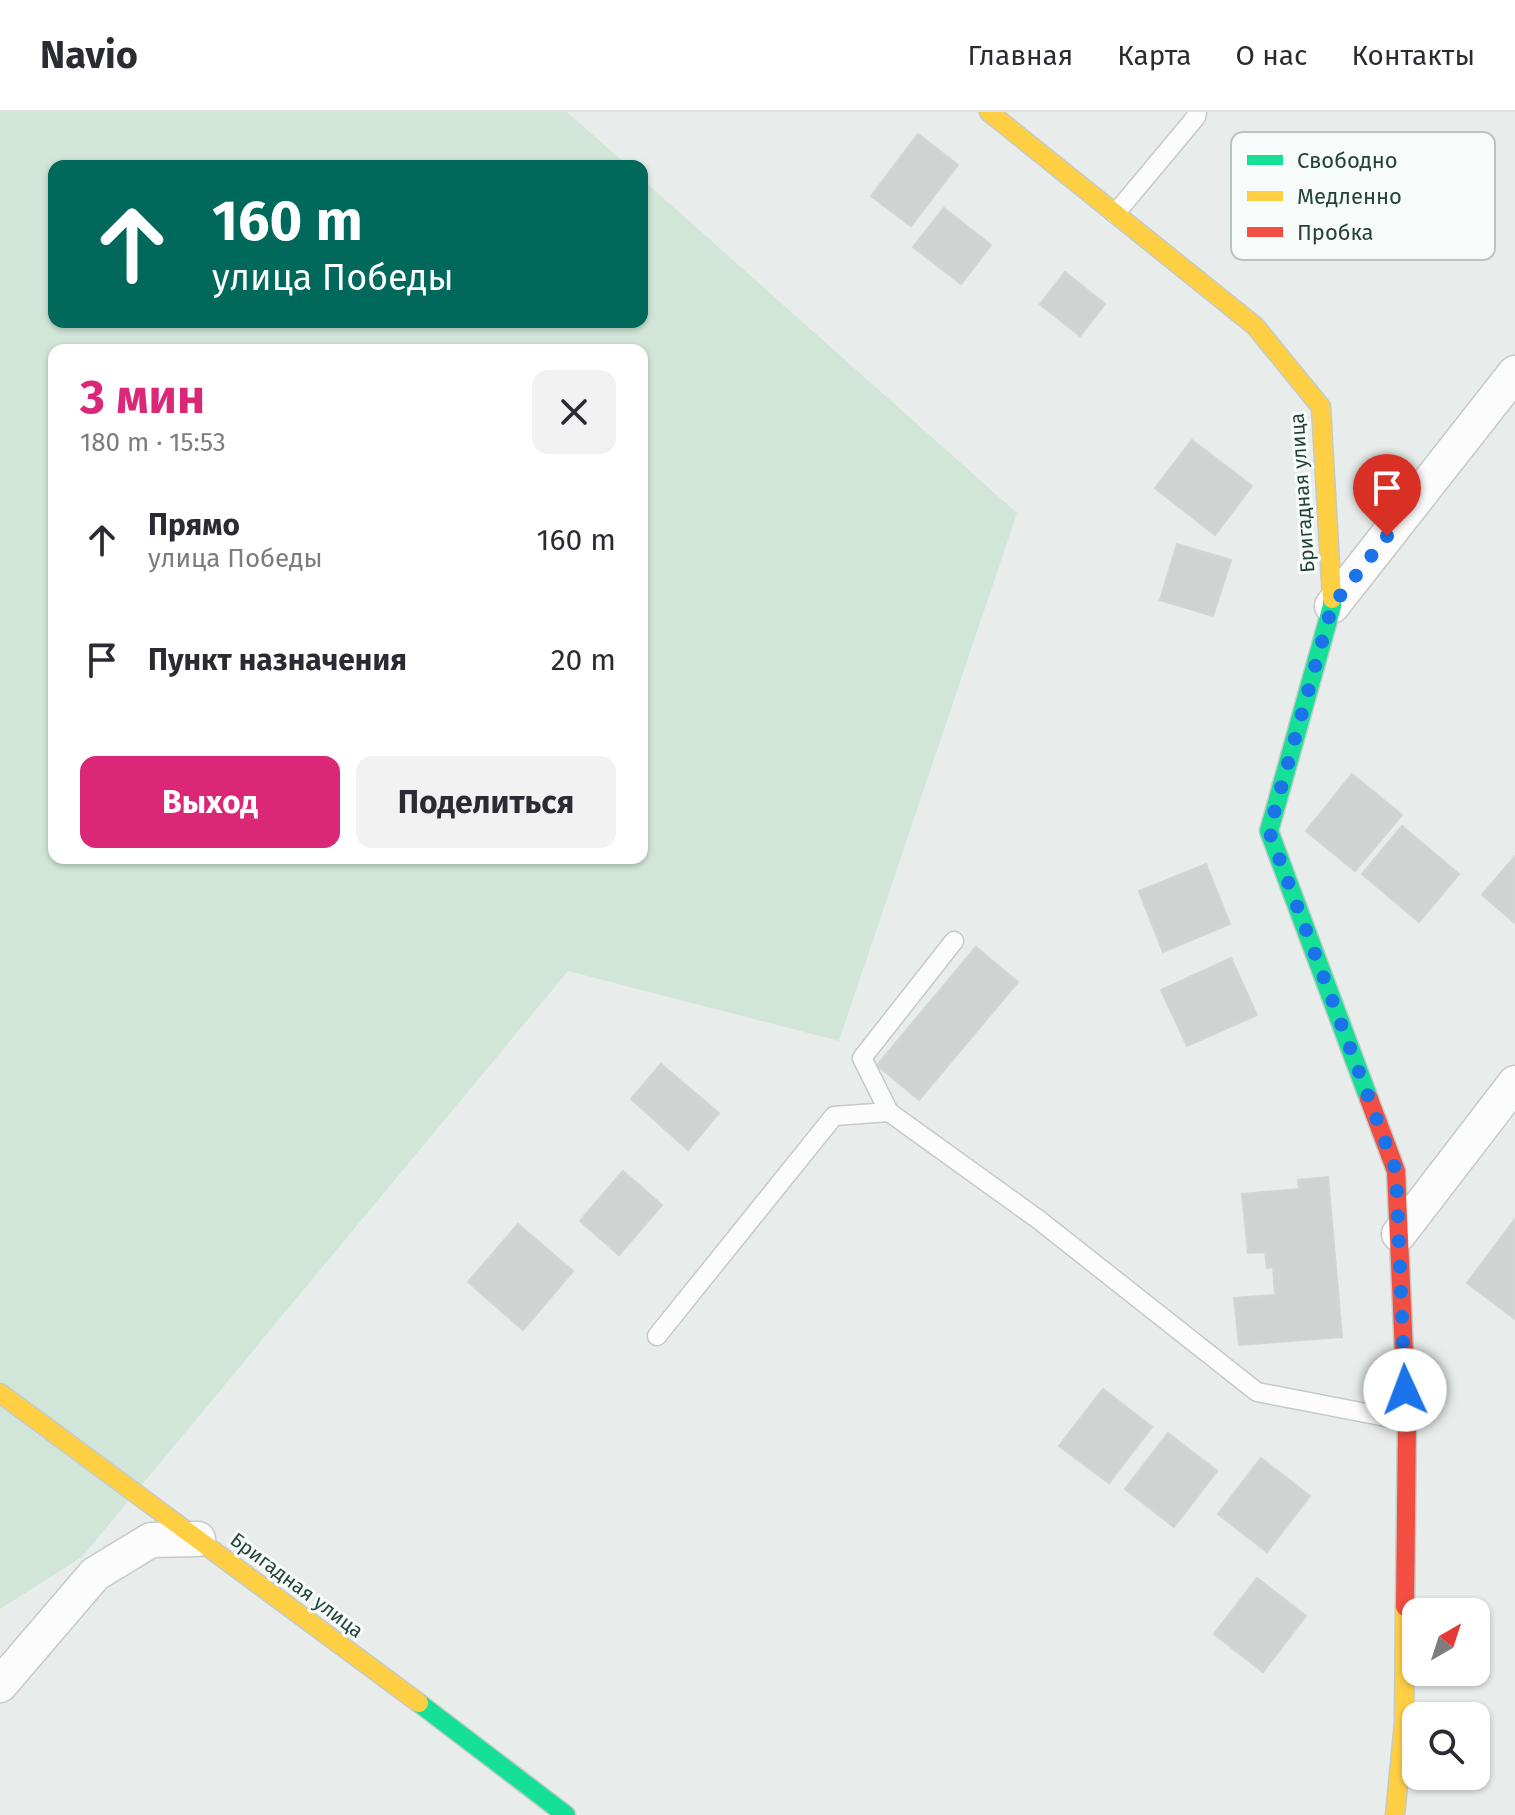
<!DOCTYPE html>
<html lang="ru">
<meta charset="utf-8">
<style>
body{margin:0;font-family:"Fira Sans",sans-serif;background:#f2f2f3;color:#2b2b33;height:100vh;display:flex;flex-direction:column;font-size:30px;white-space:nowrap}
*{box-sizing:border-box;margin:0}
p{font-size:26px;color:#7c7c81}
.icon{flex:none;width:44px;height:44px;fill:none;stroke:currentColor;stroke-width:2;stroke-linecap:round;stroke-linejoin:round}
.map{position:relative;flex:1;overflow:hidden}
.sheet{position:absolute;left:48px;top:232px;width:600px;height:520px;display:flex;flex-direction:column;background:#fff;border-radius:16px;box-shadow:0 2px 6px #0004}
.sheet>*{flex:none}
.banner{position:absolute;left:48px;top:48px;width:600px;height:168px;border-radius:16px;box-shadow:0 2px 6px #0004;background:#00695c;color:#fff;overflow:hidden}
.needle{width:52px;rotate:39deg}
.controls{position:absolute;left:1402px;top:1486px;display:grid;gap:16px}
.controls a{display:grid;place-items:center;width:88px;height:88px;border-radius:16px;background:#fff;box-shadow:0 2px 6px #0004;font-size:40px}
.pin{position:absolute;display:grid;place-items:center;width:68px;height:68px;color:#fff;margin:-82px -34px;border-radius:50% 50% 50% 0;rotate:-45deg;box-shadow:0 0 8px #0007}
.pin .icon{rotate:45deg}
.me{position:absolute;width:88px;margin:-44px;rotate:358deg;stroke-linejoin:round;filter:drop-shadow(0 0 6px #0008)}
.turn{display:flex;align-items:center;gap:28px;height:168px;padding:0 32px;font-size:36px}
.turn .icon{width:104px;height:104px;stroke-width:2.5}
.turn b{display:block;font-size:56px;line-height:68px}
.round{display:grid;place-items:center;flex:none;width:84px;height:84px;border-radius:16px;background:#f2f2f3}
.head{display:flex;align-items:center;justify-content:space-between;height:136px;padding:0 32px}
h1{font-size:48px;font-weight:700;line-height:60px;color:#db2777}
.button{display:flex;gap:16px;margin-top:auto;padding:16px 32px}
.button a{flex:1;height:92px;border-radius:16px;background:#db2777;color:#fff;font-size:32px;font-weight:700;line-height:92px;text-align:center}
.button a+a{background:#f2f2f3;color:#2b2b33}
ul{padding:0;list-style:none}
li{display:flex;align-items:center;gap:24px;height:120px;padding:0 32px}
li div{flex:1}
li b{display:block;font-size:30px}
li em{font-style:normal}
header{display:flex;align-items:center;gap:48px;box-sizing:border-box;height:112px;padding:0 40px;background:#fff;border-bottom:2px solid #e1e1e2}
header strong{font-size:38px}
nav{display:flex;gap:44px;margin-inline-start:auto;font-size:28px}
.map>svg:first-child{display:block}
.green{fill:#d1e6d8;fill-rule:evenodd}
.building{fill:#cfd4d2;stroke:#d1d6d4;stroke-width:2}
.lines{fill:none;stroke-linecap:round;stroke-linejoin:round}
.lane-casing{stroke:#c5cac8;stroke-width:21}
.street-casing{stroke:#c5cac8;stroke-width:37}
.fast-casing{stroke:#c3cbc8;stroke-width:21}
.slow-casing{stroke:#c3cbc8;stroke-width:21}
.jam-casing{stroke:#c3cbc8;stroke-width:21}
.lane{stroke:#fcfcfc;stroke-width:18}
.street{stroke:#fcfcfc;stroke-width:34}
.fast{stroke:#16e098;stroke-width:18}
.slow{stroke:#ffcf43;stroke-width:18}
.jam{stroke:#f24e42;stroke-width:18}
.route{stroke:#1a73e8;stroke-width:14;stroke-dasharray:0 25.2}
.labels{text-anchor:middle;stroke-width:6;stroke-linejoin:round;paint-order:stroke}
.street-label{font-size:20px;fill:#24423a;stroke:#f7fbf9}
.key{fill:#f7fbf9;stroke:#b8c4c0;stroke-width:2}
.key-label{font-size:22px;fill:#24423a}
</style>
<header>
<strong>Navio</strong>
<nav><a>Главная</a><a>Карта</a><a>О нас</a><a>Контакты</a></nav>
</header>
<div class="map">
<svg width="1515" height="1703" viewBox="0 0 1515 1703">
<rect width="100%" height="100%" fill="#e8edeb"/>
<path class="green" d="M0 0H567L628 54H54V210H642V67L1017 401 839 929 568 859 82 1445 0 1497ZM54 238H642V746H54Z"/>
<g class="building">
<path d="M918 22 958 53 911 114 871 84Z"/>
<path d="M944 96 991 133 961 172 913 135Z"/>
<path d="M1065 160 1105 192 1080 224 1040 192Z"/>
<path d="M1192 328 1252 374 1215 423 1155 376Z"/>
<path d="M1177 432 1231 448 1213 504 1160 488Z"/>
<path d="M1352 662 1402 703 1355 759 1306 719Z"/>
<path d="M1402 714 1459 762 1419 810 1362 762Z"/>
<path d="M1515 744V811L1482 783Z"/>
<path d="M1206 752 1230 812 1163 840 1139 779Z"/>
<path d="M976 835 1018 870 919 988 877 953Z"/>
<path d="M1231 846 1257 903 1187 934 1161 878Z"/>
<path d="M661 952 719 1001 688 1038 631 987Z"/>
<path d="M623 1059 662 1093 619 1143 580 1109Z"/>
<path d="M1328 1065 1342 1225 1239 1233 1234 1186 1275 1183 1273 1155 1267 1156 1265 1140 1248 1141 1242 1082 1299 1077 1298 1068Z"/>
<path d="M1515 1107V1207L1467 1171Z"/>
<path d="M518 1112 573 1159 523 1218 468 1170Z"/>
<path d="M1103 1277 1152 1315 1109 1371 1059 1334Z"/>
<path d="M1168 1321 1217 1359 1174 1415 1125 1377Z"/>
<path d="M1261 1346 1310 1384 1267 1440 1218 1402Z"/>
<path d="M1257 1466 1306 1504 1263 1560 1214 1522Z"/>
</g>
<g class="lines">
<defs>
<g id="lane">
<path d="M1115 102 1196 5 1197 0"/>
<path d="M889 1000 862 946 954 829"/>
<path d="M657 1224 834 1004 889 1000 1039 1108 1257 1280 1407 1309"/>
</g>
<g id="street">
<path d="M1332 494 1515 261"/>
<path d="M1399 1122 1515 971"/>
<path d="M0 1573 95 1462 151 1428 198 1427"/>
</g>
<g id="fast">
<path d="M1332 487V494L1269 719 1369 987"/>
<path d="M419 1591 566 1703"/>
</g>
<g id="slow">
<path d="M989 0 1255 214 1321 295 1332 487"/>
<path d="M0 1281 419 1591"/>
<path d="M1395 1703 1404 1611 1405 1495"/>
</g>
<path id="jam" d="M1369 987 1396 1059 1407 1309 1405 1495"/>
</defs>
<use href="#lane" class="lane-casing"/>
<use href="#street" class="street-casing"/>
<use href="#fast" class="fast-casing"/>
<use href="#slow" class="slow-casing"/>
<use href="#jam" class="jam-casing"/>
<use href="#lane" class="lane"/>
<use href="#street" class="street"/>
<use href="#fast" class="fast"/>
<use href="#slow" class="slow"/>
<use href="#jam" class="jam"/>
</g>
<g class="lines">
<path class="route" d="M1387 424 1332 494 1269 719 1396 1059 1405 1278"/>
</g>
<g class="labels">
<g class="street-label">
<text transform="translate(1302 381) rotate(-94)" y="7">Бригадная улица</text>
<text transform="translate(297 1473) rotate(37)" y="7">Бригадная улица</text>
</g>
</g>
<rect x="1231" y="20" width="264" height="128" rx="12" class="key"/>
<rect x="1247" y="43" width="36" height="10" fill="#16e098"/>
<rect x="1247" y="79" width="36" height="10" fill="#ffcf43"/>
<rect x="1247" y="115" width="36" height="10" fill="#f24e42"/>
<g class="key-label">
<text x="1297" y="56">Свободно</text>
<text x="1297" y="92">Медленно</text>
<text x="1297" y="128">Пробка</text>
</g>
</svg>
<div class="controls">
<a><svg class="needle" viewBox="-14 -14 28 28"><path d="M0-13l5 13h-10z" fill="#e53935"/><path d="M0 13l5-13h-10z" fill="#7c7c81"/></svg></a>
<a><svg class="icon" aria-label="search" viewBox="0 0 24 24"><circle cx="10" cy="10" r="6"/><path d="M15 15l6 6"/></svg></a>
</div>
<div class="pin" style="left:1387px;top:424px;background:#d93025"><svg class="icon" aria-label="arrive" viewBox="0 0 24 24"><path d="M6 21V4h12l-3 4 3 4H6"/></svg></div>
<svg class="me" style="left:1405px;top:1278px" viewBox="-20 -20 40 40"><circle r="19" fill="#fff"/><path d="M0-13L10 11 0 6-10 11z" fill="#1a73e8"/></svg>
<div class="banner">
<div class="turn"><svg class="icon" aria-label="ahead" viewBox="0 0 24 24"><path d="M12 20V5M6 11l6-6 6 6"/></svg><div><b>160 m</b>улица Победы</div></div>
</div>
<section class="sheet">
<div class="head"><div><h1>3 мин</h1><p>180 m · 15:53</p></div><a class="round"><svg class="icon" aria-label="close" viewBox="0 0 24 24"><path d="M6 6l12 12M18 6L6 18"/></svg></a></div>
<ul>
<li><svg class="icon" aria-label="ahead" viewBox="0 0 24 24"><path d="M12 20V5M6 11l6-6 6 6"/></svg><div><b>Прямо</b><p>улица Победы</p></div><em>160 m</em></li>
<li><svg class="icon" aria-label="arrive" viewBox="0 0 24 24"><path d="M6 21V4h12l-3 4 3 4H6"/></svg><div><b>Пункт назначения</b></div><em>20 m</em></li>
</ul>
<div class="button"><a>Выход</a><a>Поделиться</a></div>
</section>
</div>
